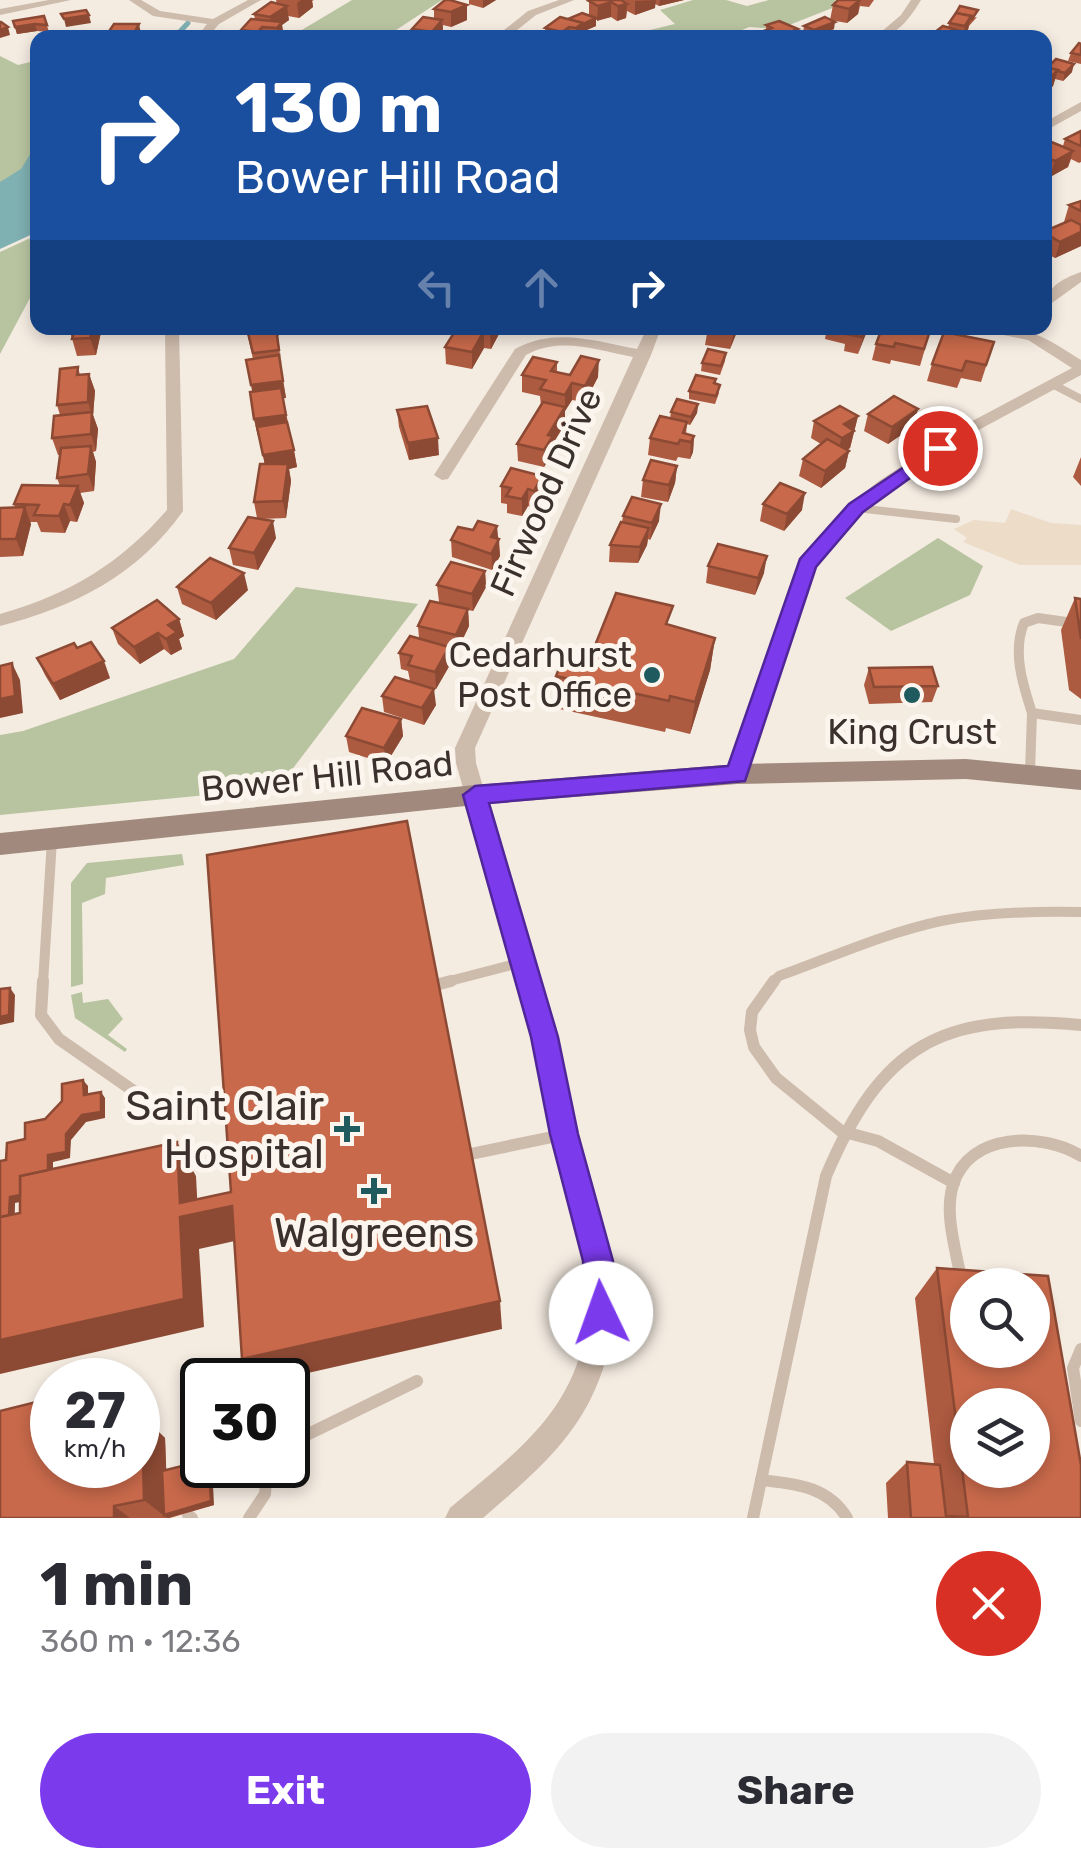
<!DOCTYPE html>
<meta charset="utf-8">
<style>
body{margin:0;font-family:Rubik,sans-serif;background:#f2f2f3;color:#2b2b33;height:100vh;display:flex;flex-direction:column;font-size:38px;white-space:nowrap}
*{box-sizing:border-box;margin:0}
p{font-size:32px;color:#7c7c81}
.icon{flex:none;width:55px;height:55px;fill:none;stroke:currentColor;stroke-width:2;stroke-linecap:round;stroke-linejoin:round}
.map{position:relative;height:1518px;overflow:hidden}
.sheet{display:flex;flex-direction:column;background:#fff;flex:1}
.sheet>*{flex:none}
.top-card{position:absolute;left:30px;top:30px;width:1022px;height:305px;border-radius:20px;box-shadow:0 5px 15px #0003;background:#1a4fa0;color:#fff;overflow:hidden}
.tools{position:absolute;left:950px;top:1268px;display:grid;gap:20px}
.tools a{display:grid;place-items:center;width:100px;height:100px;border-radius:50%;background:#fff;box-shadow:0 5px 15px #0003;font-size:50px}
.speed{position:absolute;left:30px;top:1358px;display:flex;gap:20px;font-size:50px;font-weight:700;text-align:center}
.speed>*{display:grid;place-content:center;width:130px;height:130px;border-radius:50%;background:#fff;box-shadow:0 5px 15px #0003;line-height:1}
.speed small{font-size:25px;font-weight:400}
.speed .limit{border:5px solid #111;border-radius:15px;background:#fff;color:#111}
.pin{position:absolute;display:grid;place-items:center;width:85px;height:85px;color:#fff;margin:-42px;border:5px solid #fff;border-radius:50%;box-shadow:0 2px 10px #0007}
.me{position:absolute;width:110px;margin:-55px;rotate:357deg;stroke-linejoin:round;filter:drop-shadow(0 0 8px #0008)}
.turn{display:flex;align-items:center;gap:35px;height:210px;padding:0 40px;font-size:45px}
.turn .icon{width:130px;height:130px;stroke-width:2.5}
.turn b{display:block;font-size:70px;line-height:85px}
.lanes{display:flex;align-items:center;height:95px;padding:0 40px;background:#0003;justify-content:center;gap:50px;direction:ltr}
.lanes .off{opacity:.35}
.round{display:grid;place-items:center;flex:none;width:105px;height:105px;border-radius:52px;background:#f2f2f3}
.summary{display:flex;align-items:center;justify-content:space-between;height:170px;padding:0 40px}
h1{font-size:60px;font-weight:700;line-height:75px}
.action{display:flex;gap:20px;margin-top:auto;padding:20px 40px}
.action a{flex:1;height:115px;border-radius:60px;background:#7c3aed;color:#fff;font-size:40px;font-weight:700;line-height:115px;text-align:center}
.action a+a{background:#f2f2f3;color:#2b2b33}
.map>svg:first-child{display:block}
.green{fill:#b8c4a0}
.plaza{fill:#ecdcc8}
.water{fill:#7fb0b2}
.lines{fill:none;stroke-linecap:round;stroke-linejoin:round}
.stream{stroke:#7fb0b2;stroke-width:5}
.lane-far2{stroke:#cdbbac;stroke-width:8}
.lane-far1{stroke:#cdbbac;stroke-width:10}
.lane{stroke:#cdbbac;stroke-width:12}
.street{fill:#cdbbac;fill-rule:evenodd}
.secondary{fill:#a18a7d;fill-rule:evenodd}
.wall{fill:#ac5a40}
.shaded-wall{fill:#8c4a34}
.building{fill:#c8694b;stroke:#8c4a34;stroke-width:2.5;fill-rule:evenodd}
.route{fill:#7c3aed;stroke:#51269a;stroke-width:2.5}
.poi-dot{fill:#1f5a5e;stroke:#fbf5ee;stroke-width:4}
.labels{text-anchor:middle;stroke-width:10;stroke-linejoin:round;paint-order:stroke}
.street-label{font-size:35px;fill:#3b302b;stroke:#fbf5ee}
.poi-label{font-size:35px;fill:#3b302b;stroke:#fbf5ee;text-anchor:end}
.near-poi-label{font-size:42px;fill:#3b302b;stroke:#fbf5ee;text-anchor:end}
</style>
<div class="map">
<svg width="1081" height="1518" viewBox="0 0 1081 1518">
<rect width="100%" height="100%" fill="#f4ebe1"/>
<g class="green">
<path d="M352 0H442L393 32 391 37H290Z"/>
<path d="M693 0H726L747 6 769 0H834L840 5 779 29 749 27 726 37 586 38 588 34 629 35 675 24 660 10Z"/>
<path d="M0 56 18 65 38 60 37 157 0 191Z"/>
<path d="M37 235V285L0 354V252Z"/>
<path d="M938 538 983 566 970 595 891 631 845 598Z"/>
<path d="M296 587 418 604 278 788 0 815V735L23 731 234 659Z"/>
<path d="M182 854 184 865 106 878 105 894 82 903 83 984 71 987V883L87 863Z"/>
<path d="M82 992 83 1003 108 999 123 1019 108 1035 127 1049 125 1052 75 1018 71 995Z"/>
</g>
<path class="plaza" d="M1011 509 1051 523 1081 525V565H1020L963 542 967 538 954 529 974 520 1005 523Z"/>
<path class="water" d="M37 143V232L0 249V182L21 169Z"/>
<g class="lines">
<path class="stream" d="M174 38 188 23"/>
<g class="lane-far2">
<path d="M1054 385 1081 399"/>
<path d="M856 508 956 519"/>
</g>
<g class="lane-far1">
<path d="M1081 624 1038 618 1024 623C1012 652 1023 685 1032 713L1081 720"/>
<path d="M1030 772 1032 713"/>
<path d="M43 983 52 840"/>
<path d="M442 983 523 962"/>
<path d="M772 983 779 976C832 957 885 933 941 921 987 912 1034 911 1081 912"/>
</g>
<g class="lane">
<path d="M43 981 41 1015 59 1039 158 1108"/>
<path d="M774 981 752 1012 750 1030 754 1047 776 1078 841 1131 878 1141 954 1183"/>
<path d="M428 987 451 981"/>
<path d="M461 1156 562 1135"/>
<path d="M961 1279C956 1250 944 1214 953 1185 969 1132 1042 1132 1081 1156"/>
<path d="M1081 1349 1073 1368 1081 1421"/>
<path d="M288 1444 417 1381"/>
<path d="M187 1467 202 1447"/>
<path d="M761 1480C795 1484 828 1486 847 1518"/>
<path d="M188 1515 192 1518"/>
<path d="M249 1518 265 1494 267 1465"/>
<path d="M753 1518 826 1176C881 1046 941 1011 1081 1025"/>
</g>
<g class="street">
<path d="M49 0H71L0 15V9Z"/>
<path d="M129 0H141L160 11 213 19 248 0H261L219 24 207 38H196L207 24 153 16Z"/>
<path d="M559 0H574L536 15 507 38H494L528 11Z"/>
<path d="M911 0H921C910 18 896 38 874 38L901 15Z"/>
<path d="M1081 102V111L1045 131V122Z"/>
<path d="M1081 272V282L1045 308C1045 287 1062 279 1081 272Z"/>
<path d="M165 328H179L183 511C138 575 74 607 0 626V614C68 595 120 564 167 510Z"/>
<path d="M647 328H661L651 355 475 748 476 763C502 853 531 942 555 1033 565 1067 568 1103 577 1137 596 1210 628 1283 606 1359 585 1433 538 1470 483 1518H445L450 1508C500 1465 556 1427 578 1361 604 1283 567 1207 551 1131 544 1099 541 1066 532 1034 509 943 481 853 456 763L455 748 633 357C598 350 559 336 526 355L448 479 442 480 434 475 515 349C555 327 595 341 637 349Z"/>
<path d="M981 328C1028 325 1043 336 1081 360V375L973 433 891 489 862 512 815 566 747 774 744 780H730L727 774 801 560 850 504 879 481 961 427 1072 368 1028 340 988 332Z"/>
</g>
<path class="secondary" d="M966 759 1081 770V790L966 779 737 784 475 805 0 855V833L475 785 737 764Z"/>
</g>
<g class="wall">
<path d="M276 0H314L312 1 313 7 299 18 288 16 289 20 282 25 284 38H234L242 34 241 30 255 20 254 14 277 4Z"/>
<path d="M445 0 467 20 451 27 443 25V35L441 38H413L412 29 434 19V9Z"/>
<path d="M469 0H496L483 8 469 4Z"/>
<path d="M594 0H684L659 6 655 4V8L635 15 627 11 626 18 617 21 611 17 596 20V26L582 32V38H540L545 33V28L568 19 589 16V1Z"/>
<path d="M838 0H874L869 7 860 6 858 14 847 23 830 20 833 5Z"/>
<path d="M44 16 49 32 37 31 17 34 13 21Z"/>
<path d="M977 17 969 26 966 38H929L930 36 948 28 949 23Z"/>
<path d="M766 25 797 38H761V32L766 30Z"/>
<path d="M804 26 834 29 812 38 803 33Z"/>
<path d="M1081 44V64L1068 61 1071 53Z"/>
<path d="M1045 67 1072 72 1063 81 1055 79 1053 86 1045 94Z"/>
<path d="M1081 131V162L1079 163 1071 159 1068 167 1050 177 1045 175V143L1063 146 1065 139Z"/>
<path d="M1081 201V246L1055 258 1045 253V231L1065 222H1064L1069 205Z"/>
<path d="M69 328H100L101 332 96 355 77 356Z"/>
<path d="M246 328H281L278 337 281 367 286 398H283L297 467 289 469 291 481 286 518 261 519 276 538 258 570 233 565 229 548 257 518 254 502 265 464 254 419 252 392 253 359Z"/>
<path d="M457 328 499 334 491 349 484 348 472 369 446 364 445 347Z"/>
<path d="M708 328H738L730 349 705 345Z"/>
<path d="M827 328H867L858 354 844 351 845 344 825 339Z"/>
<path d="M931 328 920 366 891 360 890 364 872 360 876 344Z"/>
<path d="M994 342 981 382 961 378 957 388 927 381 932 364Z"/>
<path d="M726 353 725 361 720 375 701 371 702 363Z"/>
<path d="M557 362V372L570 375 598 377 585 402 572 400 565 411V424L552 445V453L544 467 518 461 517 444 541 406 540 396 522 392V375Z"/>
<path d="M78 367 80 375 89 374 95 391 93 415 98 429 96 451 93 452 96 462 94 491 80 493 84 503 77 522 70 521 65 533 41 532 37 522H30L31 524 23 556 0 557V508H15L14 504 60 486 57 478 60 455H58L52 438 60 415 57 405Z"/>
<path d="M715 384 719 393 715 404 689 399V391Z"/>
<path d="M698 404 697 413 690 425 687 424 686 434 694 436 693 452 690 459 678 457 676 461 648 455 650 438 670 418 671 412Z"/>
<path d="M397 410 439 455 409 460 399 427Z"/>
<path d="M868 414 914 426 888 444 864 431Z"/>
<path d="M858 416 850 448 847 450 849 451 845 468 821 488 799 476 803 459 821 444 811 438 814 421Z"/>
<path d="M1081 457V486L1073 477Z"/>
<path d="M677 466 675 483 668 502 641 497 643 480Z"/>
<path d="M511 468 542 492 534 508 528 506 522 516 507 513V504L501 503V486Z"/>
<path d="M763 504 802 510 784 531 760 521Z"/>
<path d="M623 516 659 521 650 540 648 539 647 545 638 563 609 562 610 545 622 522Z"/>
<path d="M499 539 500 556 492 570 452 557 451 540Z"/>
<path d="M708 566 764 573 755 595 706 583Z"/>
<path d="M485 571 486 587 473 611 468 610 469 626 457 651 450 650 451 663 436 689 411 682 436 705 424 725 384 712 382 696 410 681 408 671 401 669 399 653 419 638 418 626 456 606 439 602 437 585Z"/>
<path d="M177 587 248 590 216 620 182 604Z"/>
<path d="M1075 598 1081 599V699L1069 690 1061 630Z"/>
<path d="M179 619 184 636 179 639 182 649 171 655 164 649 140 664 118 644 112 628Z"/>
<path d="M671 625 715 638 710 670 690 734 666 728 665 732 555 708 556 676 592 653Z"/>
<path d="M77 648 110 678 60 700 45 675 37 658Z"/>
<path d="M869 668 938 686 932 702 869 704 864 685Z"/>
<path d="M401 719 403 736 386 764 349 752 346 736Z"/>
<path d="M937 1268 1081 1518H888L886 1483 907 1462 934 1464 915 1298Z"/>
<path d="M142 1416 165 1438 166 1470 214 1505 170 1518H0L52 1465Z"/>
</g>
<g class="shaded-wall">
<path d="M301 0H312L313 7 299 18 297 3Z"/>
<path d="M483 0H496L483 8Z"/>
<path d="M656 0 655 8 635 15V1Z"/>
<path d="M660 0H684L659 6Z"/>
<path d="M860 0 858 14 847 23 849 9Z"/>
<path d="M611 2V17L597 21 598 6Z"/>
<path d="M627 4 626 18 617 21 618 6Z"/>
<path d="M467 5V20L451 27V12Z"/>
<path d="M287 6 289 20 282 25 284 38H278L277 28H271L270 17Z"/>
<path d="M89 15 91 23 66 27 64 19Z"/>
<path d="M971 16 966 38H961L963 36 965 26Z"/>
<path d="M596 18V26L582 32V38H576V28Z"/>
<path d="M442 20 443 35 441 38H432V32Z"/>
<path d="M835 22 834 29 813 38 814 30Z"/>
<path d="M35 24 37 31 17 34 15 27Z"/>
<path d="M139 24 142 38H131Z"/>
<path d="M8 27 10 35 0 38V30Z"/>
<path d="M262 27 264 38H259L258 32Z"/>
<path d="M569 27V38H562V32Z"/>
<path d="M798 29 797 38H775Z"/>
<path d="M1074 64 1072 72 1063 81 1065 73Z"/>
<path d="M1058 70 1053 86 1045 94 1048 80Z"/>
<path d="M1073 151 1068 167 1050 177 1055 161Z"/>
<path d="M1081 232V246L1055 258 1060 242Z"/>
<path d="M93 328H100L101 332 96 355 90 338Z"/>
<path d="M276 328H281L278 337 282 367Z"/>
<path d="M493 328H499V334L491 349 490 332Z"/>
<path d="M735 328H738L737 332 730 349Z"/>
<path d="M866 328H867L866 334 858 354Z"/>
<path d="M484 331V348L472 369V352Z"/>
<path d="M599 360 598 377 585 402V386Z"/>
<path d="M89 374 95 391 93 415 98 429 96 451 91 434 92 415 88 402Z"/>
<path d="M283 381 286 398 254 402 251 385Z"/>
<path d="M572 383V400L565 411V424L552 445V453L544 467V450L548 435 565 407V395Z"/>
<path d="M698 404 697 413 690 425 691 417Z"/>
<path d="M918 409 914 426 888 444 892 427Z"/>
<path d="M286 415 289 432 258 436 254 419Z"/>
<path d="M858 416 850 448 838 455 844 424Z"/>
<path d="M694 436 693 452 690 459 691 442Z"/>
<path d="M438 438 439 455 409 460 408 443Z"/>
<path d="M91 446 96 462 94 491 88 474Z"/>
<path d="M294 450 297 467 289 469 291 481 286 518 283 501 266 472 263 455Z"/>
<path d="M849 451 845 468 821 488 825 471Z"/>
<path d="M677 466 675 483 668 502 669 485Z"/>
<path d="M542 476V492L534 508V491Z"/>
<path d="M78 486 84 503 77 522 70 505Z"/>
<path d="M528 489V506L522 516V499Z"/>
<path d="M805 493 802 510 784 531 787 514Z"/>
<path d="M64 504 70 521 65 533 59 516Z"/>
<path d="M661 504 659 521 650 540 652 523Z"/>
<path d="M25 507 31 524 23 556 16 539Z"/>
<path d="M273 521 276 538 258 570 254 553Z"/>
<path d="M497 526 500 556 492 570 491 537Z"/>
<path d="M649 528 647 545 638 563 640 547Z"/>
<path d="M767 556 764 573 755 595 758 578Z"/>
<path d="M485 571 486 587 473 611 472 594Z"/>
<path d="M244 573 248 590 216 620 211 603Z"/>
<path d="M468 609 469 626 457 651 456 635Z"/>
<path d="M179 619 184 636 179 639 182 649 171 655 166 639 168 625Z"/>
<path d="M158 633 164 649 140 664 134 647Z"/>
<path d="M715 638 710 670 690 734 695 702Z"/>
<path d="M449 647 451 663 436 689 435 672Z"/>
<path d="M104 661 110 678 60 700 53 684Z"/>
<path d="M12 663 20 680 23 713 0 718V699Z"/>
<path d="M434 689 436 705 424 725 422 708Z"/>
<path d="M401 719 403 736 386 764 384 748Z"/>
<path d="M10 988 15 995 14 1022 0 1025V1017Z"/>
<path d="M83 1080 88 1086V1102L84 1095Z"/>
<path d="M101 1092 105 1098V1118L86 1122 71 1140 70 1158 53 1162V1178L34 1199 15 1203 14 1252 0 1254 10 1197 48 1155Z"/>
<path d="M177 1142 196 1176 198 1214 232 1206 248 1238 199 1249 204 1327 0 1374V1340L180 1203Z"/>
<path d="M500 1301 502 1329 277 1380H256L242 1359Z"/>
<path d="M142 1416 165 1438 168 1514 209 1465H212L214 1505 167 1518 144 1500Z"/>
<path d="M114 1506 130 1518H114Z"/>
</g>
<g class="building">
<path d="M445 0H450L467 5 451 12 434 9Z"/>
<path d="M594 0H621L627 4 618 6 611 2 598 6 589 1Z"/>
<path d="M838 0H860L849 9 833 5Z"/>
<path d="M271 2 287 6 270 17 254 14Z"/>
<path d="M960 6 978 10 972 19H970L971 16 956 13Z"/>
<path d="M86 10 89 15 64 19 61 14Z"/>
<path d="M582 13 596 18 579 26 583 23 568 19Z"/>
<path d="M956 13 971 16 965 26 949 23Z"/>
<path d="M44 16 47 25 35 24 15 27 13 21Z"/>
<path d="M423 17 442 20 432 32 412 29Z"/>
<path d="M560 17 583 23 576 28 569 27 562 32 545 28Z"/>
<path d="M825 17 835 22 814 30 804 26Z"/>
<path d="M251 19 282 22 277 28 262 27 258 32 241 30Z"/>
<path d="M779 21 798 29 775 38 761 32 772 28 766 25Z"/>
<path d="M0 22H1L8 27 0 30Z"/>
<path d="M114 24H139L131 38 105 37Z"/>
<path d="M943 26 967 33 961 38H936L930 36Z"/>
<path d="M544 32 562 35 560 38H540Z"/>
<path d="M237 34 255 36 253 38H234Z"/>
<path d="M1079 43 1081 44V55L1071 53Z"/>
<path d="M1056 59 1074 64 1065 73 1047 68Z"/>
<path d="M1045 67 1058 70 1048 80 1045 79Z"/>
<path d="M1081 131V146L1065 139Z"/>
<path d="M1049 141 1073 151 1055 161 1045 157V143Z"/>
<path d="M1081 201V211L1069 205Z"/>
<path d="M1071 220 1081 225V232L1060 242 1045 233V231Z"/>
<path d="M75 328H93L90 338 72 339Z"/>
<path d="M265 328H276L279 350 253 353 247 329Z"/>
<path d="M457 328H493L490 332 484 331 472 352 445 347Z"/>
<path d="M707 328H735L732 333Z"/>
<path d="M850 328H866L862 337 847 334Z"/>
<path d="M882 328H931L924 349 895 343 894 347 876 344Z"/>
<path d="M944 332 994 342 986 365 966 361 962 371 932 364Z"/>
<path d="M708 349 726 353 721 366 702 363Z"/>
<path d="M279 355 283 381 251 385 246 360Z"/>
<path d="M581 356 599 360 585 386 572 383 565 395 540 389 546 380 522 375 533 357 557 362 551 371 570 375Z"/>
<path d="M78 367 77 375 89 374 88 402 57 405 60 369Z"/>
<path d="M696 375 716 379 714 383 720 385 716 396 689 391Z"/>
<path d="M281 388 286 415 254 419 250 392Z"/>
<path d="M894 396 918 409 892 427 868 414Z"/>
<path d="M677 399 698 404 691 417 671 412Z"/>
<path d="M543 402 565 407 548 435 553 436 544 450 517 444Z"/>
<path d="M427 406 438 438 408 443 397 410Z"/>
<path d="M840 406 858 416 844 424 854 431 842 438 814 421Z"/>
<path d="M92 412 91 434 52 438 54 416Z"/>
<path d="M660 416 687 422 683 433 694 436 691 442 680 440 678 444 650 438Z"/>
<path d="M287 422 294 450 263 455 257 427Z"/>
<path d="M827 439 849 451 825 471 803 459Z"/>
<path d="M91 446 88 474 57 478 61 448Z"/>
<path d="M651 460 677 466 669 485 643 480Z"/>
<path d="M260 464H288L283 501 254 502Z"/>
<path d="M511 468 542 476 534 491 528 489 522 499 506 496 511 488 501 486Z"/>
<path d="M780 483 805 493 787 514 763 504Z"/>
<path d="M22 485 78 486 70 505 64 504 59 516 34 515 39 505 14 504Z"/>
<path d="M632 497 661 504 652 523 623 516Z"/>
<path d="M25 507 16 539H0V508Z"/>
<path d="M248 517 273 521 254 553 229 548Z"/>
<path d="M478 521 497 526 491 537 499 539 491 554 451 540 458 527 473 530Z"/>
<path d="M621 522 649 528 640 547 610 545Z"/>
<path d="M718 544 767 556 758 578 708 566Z"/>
<path d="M210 558 244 573 211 603 177 587Z"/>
<path d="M451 562 485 571 472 594 437 585Z"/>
<path d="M616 593 673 606 666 624 715 638 695 702 670 696 669 701 556 676 567 648 592 653Z"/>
<path d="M1075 598 1081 599V639Z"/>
<path d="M157 600 179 619 168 625 177 632 166 639 158 633 134 647 112 628Z"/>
<path d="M430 601 468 609 456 635 418 626Z"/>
<path d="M410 636 449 647 435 672 408 665 412 656 399 653Z"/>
<path d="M91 642 104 661 53 684 37 658 74 643 77 648Z"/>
<path d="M12 663 15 696 0 699V666Z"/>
<path d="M932 667 938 686 874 687 869 668Z"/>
<path d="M395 677 434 689 422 708 382 696Z"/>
<path d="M362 708 401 719 384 748 346 736Z"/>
<path d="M407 821 500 1301 242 1359 232 1206 180 1217 184 1299 0 1340V1217L20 1213V1176L177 1142 180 1203 231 1192 207 855Z"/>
<path d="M10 988 9 1015 0 1017V989Z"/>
<path d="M83 1080 84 1095 101 1092V1112L82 1115 66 1134V1152L48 1155V1170L20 1176V1195L10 1197 9 1215 0 1217V1161L6 1160 7 1143 25 1139V1123L45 1119 62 1101V1084Z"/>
<path d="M937 1268 1048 1276 1081 1465V1518H911L907 1462 940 1465 946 1516 968 1517ZM968 1285H1032V1350H968ZM968 1405H1032V1470H968Z"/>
<path d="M52 1398V1465H138V1417L142 1416 144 1500 114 1506V1518H0V1411Z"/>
<path d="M202 1461V1465H209L211 1501 164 1515 162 1471Z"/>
</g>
<path class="route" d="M940 443 946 444V452L863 512 816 567 745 781 489 803 558 1037 578 1134 613 1261 616 1313 612 1324 601 1328 590 1324 586 1313 583 1261 550 1134 531 1037 463 795 475 786 728 766 800 559 849 504Z"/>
<g class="poi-dot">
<circle cx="652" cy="675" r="10"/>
<circle cx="912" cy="695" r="10"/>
<path d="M342 1114h10v10h10v10h-10v10h-10v-10h-10v-10h10z"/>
<path d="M369 1176h10v10h10v10h-10v10h-10v-10h-10v-10h10z"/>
</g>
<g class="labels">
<g class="street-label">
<text transform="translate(546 492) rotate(-66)" y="12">Firwood Drive</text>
<text transform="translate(327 776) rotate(-6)" y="12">Bower Hill Road</text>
</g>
<g class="poi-label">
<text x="632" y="667">Cedarhurst<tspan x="632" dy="40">Post Office</tspan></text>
<text x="912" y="744" text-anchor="middle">King Crust</text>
</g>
<g class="near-poi-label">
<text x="324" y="1120">Saint Clair<tspan x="324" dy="48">Hospital</tspan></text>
<text x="374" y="1247" text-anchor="middle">Walgreens</text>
</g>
</g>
</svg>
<div class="tools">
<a><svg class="icon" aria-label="search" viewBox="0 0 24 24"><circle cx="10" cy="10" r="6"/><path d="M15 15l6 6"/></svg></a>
<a><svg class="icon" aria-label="layers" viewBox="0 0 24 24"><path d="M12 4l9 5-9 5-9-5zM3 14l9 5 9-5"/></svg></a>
</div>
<div class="speed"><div>27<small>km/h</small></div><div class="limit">30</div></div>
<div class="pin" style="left:940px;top:448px;background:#d93025"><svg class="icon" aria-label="arrive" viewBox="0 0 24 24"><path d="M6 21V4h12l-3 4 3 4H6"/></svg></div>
<svg class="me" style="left:601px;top:1313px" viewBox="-20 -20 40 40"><circle r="19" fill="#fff"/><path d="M0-13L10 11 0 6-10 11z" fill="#7c3aed"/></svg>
<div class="top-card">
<div class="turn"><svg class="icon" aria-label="right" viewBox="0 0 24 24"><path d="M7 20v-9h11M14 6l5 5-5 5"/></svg><div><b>130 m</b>Bower Hill Road</div></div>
<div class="lanes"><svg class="icon off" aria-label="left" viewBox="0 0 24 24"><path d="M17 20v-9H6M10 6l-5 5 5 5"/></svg><svg class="icon off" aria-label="ahead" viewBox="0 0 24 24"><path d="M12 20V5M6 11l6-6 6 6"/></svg><svg class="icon" aria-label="right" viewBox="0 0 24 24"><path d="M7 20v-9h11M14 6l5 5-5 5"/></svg></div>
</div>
</div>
<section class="sheet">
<div class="summary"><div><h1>1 min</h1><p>360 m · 12:36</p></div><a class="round" style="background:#d93025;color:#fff"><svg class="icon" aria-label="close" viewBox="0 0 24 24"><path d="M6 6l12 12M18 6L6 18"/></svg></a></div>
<div class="action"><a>Exit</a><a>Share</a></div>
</section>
